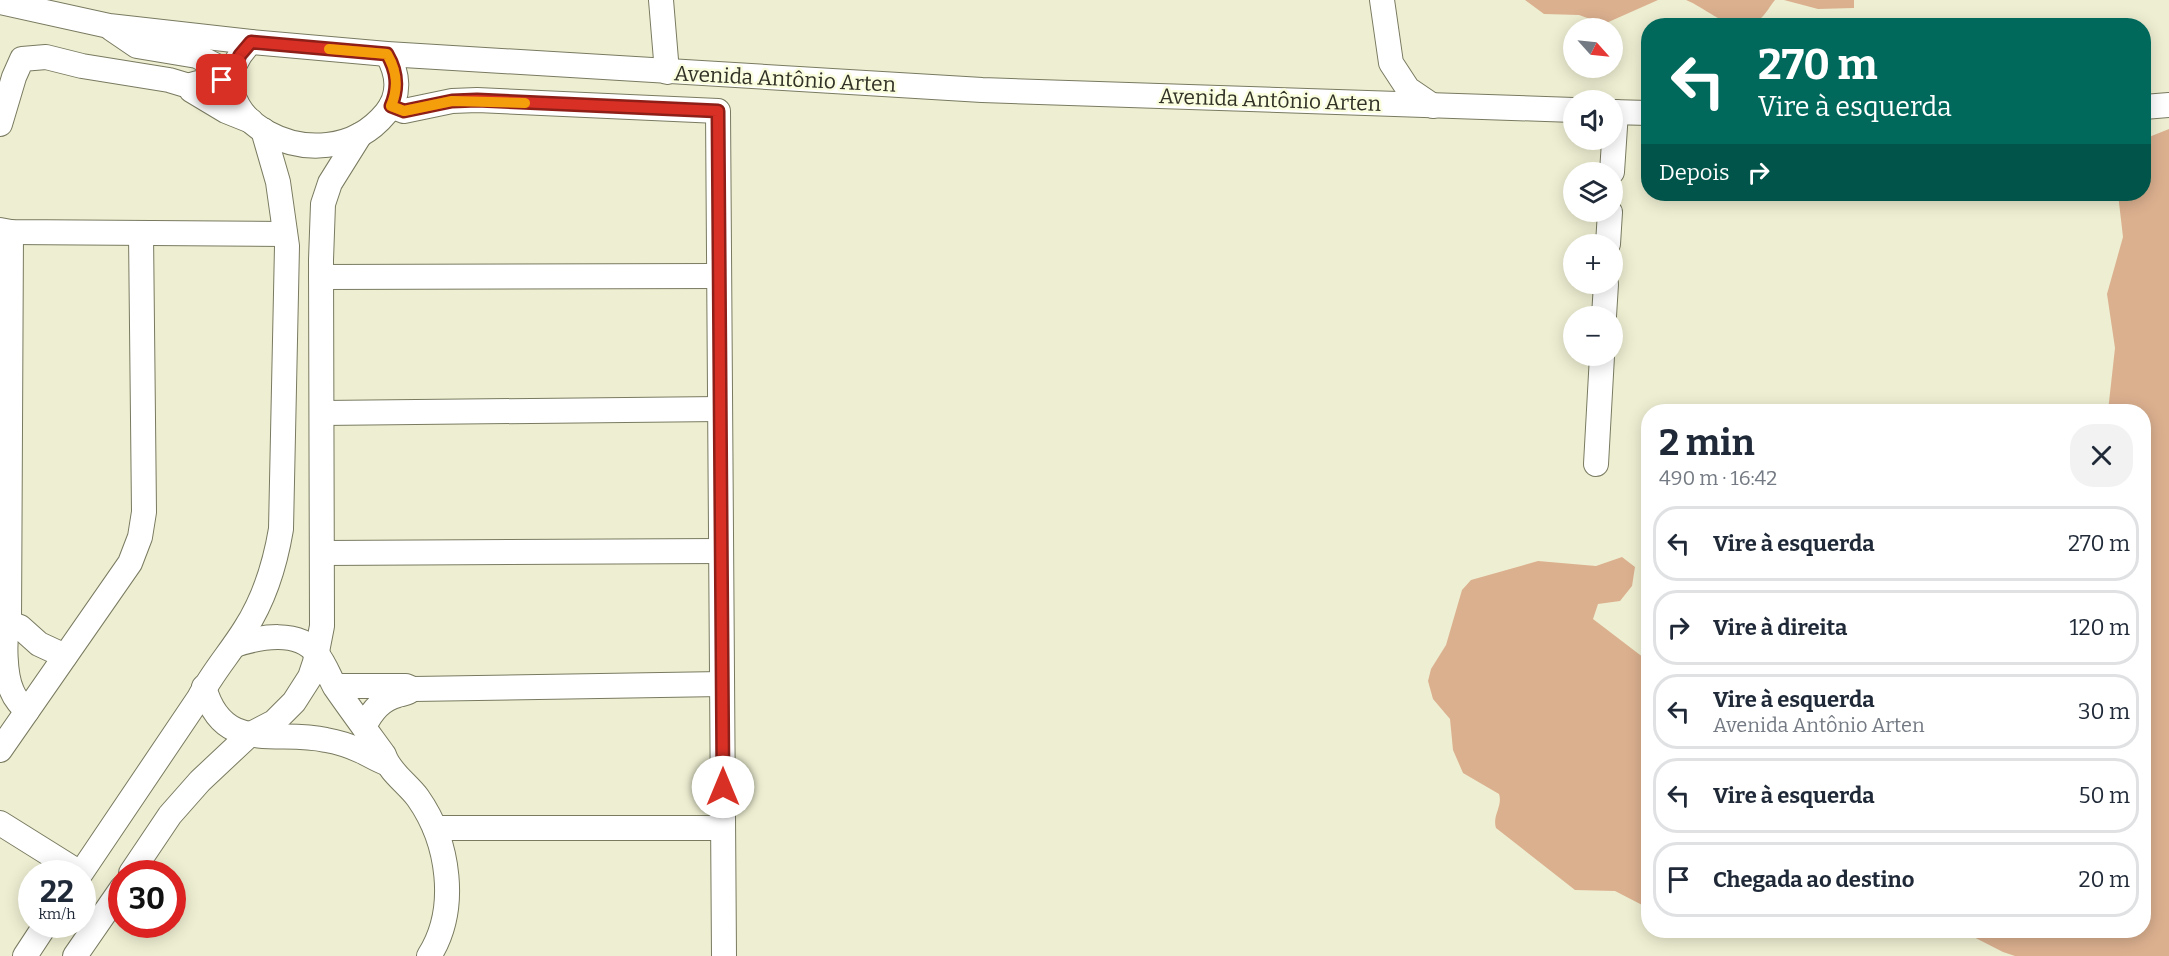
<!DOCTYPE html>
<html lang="pt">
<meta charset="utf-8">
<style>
body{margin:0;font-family:Bitter,serif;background:#f2f2f3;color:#1f2937;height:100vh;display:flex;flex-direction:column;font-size:22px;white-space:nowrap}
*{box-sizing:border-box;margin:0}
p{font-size:20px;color:#747a83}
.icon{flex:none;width:33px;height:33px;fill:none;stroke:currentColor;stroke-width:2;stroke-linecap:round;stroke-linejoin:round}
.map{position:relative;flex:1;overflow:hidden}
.sheet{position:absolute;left:1641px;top:404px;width:510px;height:534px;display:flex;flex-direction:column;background:#fff;border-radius:24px;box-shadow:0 3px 15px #0003}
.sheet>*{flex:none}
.hud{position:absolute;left:1641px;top:18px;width:510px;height:183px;border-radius:24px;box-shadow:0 3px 15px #0003;background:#00695c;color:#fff;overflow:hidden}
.needle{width:39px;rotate:117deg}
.buttons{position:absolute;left:1563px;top:18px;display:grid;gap:12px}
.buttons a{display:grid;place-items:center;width:60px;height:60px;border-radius:50%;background:#fff;box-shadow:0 3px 15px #0003;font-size:30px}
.speed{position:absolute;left:18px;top:860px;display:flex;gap:12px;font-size:30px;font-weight:700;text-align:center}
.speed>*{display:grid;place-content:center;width:78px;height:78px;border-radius:50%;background:#fff;box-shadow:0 3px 15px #0003;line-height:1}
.speed small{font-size:15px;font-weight:400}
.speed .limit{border:9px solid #d22;background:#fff;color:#111}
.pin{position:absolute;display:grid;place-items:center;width:51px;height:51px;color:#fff;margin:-26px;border-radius:12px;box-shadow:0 3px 9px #0006}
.me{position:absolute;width:66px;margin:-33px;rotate:0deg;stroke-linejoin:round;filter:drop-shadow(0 0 4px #0008)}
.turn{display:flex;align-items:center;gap:21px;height:126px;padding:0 18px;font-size:27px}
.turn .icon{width:78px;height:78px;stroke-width:2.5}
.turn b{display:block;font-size:42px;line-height:51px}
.then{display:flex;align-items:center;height:57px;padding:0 18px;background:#0003;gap:12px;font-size:22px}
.round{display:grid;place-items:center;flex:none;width:63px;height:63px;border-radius:24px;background:#f2f2f3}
.head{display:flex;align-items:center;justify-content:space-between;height:102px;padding:0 18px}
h1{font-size:36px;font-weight:700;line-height:45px}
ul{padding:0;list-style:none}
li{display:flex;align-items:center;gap:18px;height:75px;margin:0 12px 9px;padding:0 6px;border:3px solid #e0e1e3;border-radius:24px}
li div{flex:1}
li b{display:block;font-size:22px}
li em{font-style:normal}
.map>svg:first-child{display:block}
.green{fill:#dbb08f}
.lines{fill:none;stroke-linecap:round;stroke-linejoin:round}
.minor-casing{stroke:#797a60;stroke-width:26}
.minor{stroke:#fff;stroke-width:24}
.route-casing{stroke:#8d1f18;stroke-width:15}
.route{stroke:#d93025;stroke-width:10}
.slow{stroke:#f59e0b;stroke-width:10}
.labels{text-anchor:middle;stroke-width:5;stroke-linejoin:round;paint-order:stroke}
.street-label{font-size:21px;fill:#313126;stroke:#fbfddf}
</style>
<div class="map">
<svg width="2169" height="956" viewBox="0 0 2169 956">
<rect width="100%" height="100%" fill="#eeefd2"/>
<g class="green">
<path d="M1525 0H1658L1604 24 1579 15 1544 14Z"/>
<path d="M1686 0H1775C1770 6 1766 14 1760 19 1736 39 1709 9 1686 0Z"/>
<path d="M1784 0H1854V8L1818 9Z"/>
<path d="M2169 129V956H2015L2003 952 1960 930H2144V411H2108L2115 348 2107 294 2123 237 2118 194H2144V139Z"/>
<path d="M1622 557 1635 567 1632 586 1620 601 1598 604 1593 619 1648 661V718L1645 724 1648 754V908L1615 891 1575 890 1496 828C1492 816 1503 806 1499 794L1463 773 1453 750 1450 719 1433 699 1428 681 1431 669 1446 645 1462 590 1471 580 1538 561 1596 566Z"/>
</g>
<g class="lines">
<defs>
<g id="minor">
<path d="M661 0 667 72"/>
<path d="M1382 0 1391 63 1408 89 1433 106"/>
<path d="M0 2 109 26 251 42 387 54 982 90 1574 110"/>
<path d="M112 29 137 46 197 56 232 74C214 84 204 79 189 86"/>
<path d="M251 42C180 111 321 192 386 113 401 95 398 73 387 54"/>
<path d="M391 106 404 111 452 101 477 100 718 111 724 956"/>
<path d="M2144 107 2169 105"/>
<path d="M1612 112 1648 113"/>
<path d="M0 124 14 77 22 59 46 57 82 66 169 80 189 86 191 90 226 111 251 121"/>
<path d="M1612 172 1616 112"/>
<path d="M0 230 11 232 285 234"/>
<path d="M11 232 9 623C3 639 5 676 12 691 15 699 21 705 27 711"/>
<path d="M1608 244 1610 212"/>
<path d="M321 277 719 276"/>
<path d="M1604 316 1606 284"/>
<path d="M322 413 720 409"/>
<path d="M1596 464 1602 356"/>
<path d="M322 553 721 551"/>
<path d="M9 623 20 627 39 644 65 656"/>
<path d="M235 645C259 637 299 629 317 654 325 664 329 676 335 687 351 710 368 733 384 755 389 772 408 784 418 798 449 842 459 909 429 956"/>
<path d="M335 686H406L413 689 722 684"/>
<path d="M204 687C223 755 276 729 326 740 338 742 350 746 361 751 370 755 377 760 386 763"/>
<path d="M364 727C371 712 381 699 398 695 403 693 407 694 411 690"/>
<path d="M0 750 130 563 140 537 144 512 141 233"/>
<path d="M0 823 80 873"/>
<path d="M435 828H723"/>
<path d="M81 873 199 698C212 673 230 653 245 629 265 598 275 565 281 529L287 246 278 182 263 130"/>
<path d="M131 873 170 815 200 781 249 735 274 722 294 702 310 677 315 662 322 626 321 260 323 204 330 183 360 135"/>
<path d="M25 956 46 924"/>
<path d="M75 956 122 888"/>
</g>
</defs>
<use href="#minor" class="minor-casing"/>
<use href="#minor" class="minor"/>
</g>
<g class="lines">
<defs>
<path id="route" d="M222 80 232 74 240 55 251 42 387 54C397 71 399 87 391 106L404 111 452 101 477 100 718 111 723 787"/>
</defs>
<use href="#route" class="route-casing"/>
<use href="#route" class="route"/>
<path class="slow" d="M329 49 387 54C397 71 399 87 391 106L404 111 452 101 525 103"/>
</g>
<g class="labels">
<g class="street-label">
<text transform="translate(785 79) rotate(3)" y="7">Avenida Antônio Arten</text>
<text transform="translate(1270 100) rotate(2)" y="7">Avenida Antônio Arten</text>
</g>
</g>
</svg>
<div class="buttons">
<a><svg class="needle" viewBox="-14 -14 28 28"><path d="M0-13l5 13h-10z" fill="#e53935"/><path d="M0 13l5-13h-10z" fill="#747a83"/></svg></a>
<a><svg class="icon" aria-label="sound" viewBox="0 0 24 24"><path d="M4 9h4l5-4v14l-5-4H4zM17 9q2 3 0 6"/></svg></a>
<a><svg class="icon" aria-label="layers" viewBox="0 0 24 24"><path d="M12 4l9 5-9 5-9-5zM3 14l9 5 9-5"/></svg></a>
<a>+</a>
<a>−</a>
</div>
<div class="speed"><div>22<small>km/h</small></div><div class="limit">30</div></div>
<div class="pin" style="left:222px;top:80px;background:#d93025"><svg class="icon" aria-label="arrive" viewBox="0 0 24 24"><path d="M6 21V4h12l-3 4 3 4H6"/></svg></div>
<svg class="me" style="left:723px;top:787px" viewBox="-20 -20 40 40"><circle r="19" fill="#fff"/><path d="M0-13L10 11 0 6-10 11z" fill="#d93025"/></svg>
<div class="hud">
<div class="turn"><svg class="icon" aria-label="left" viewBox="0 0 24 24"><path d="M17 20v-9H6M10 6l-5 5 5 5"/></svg><div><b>270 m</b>Vire à esquerda</div></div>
<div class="then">Depois<svg class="icon" aria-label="right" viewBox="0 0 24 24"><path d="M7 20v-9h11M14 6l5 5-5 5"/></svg></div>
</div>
<section class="sheet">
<div class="head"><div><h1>2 min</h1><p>490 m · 16:42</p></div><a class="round"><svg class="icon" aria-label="close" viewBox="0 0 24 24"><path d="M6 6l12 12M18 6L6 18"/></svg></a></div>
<ul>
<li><svg class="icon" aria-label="left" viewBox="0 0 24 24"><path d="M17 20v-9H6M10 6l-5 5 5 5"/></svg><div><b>Vire à esquerda</b></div><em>270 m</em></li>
<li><svg class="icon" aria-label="right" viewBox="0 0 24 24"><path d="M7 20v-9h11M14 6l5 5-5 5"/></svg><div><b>Vire à direita</b></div><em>120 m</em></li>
<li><svg class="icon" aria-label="left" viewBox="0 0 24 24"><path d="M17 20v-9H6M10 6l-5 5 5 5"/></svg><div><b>Vire à esquerda</b><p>Avenida Antônio Arten</p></div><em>30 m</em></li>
<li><svg class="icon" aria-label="left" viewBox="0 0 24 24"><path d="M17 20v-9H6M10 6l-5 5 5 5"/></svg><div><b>Vire à esquerda</b></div><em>50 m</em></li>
<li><svg class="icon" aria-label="arrive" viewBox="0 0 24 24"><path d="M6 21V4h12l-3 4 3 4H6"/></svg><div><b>Chegada ao destino</b></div><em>20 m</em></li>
</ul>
</section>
</div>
